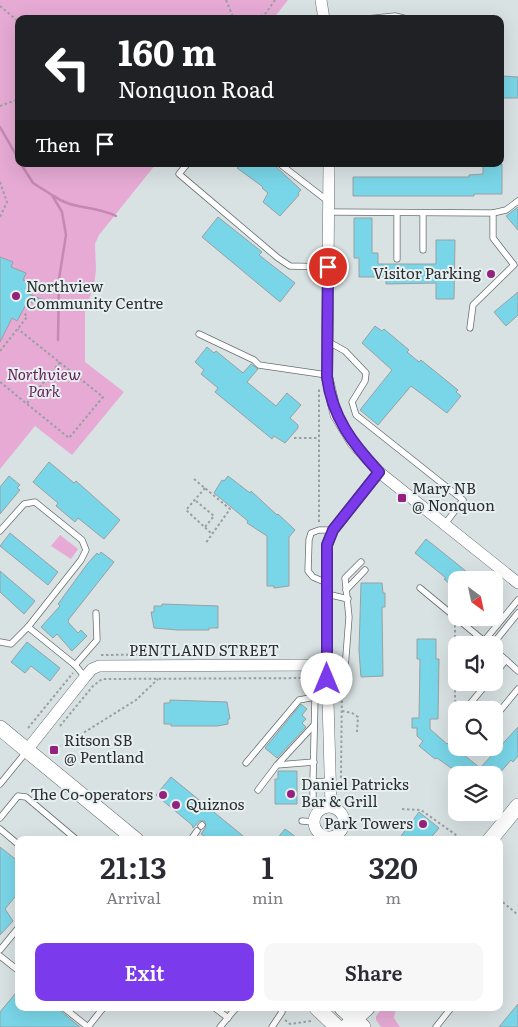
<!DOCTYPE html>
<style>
body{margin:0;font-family:Literata,serif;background:#f7f7f7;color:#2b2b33;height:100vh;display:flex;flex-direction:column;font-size:19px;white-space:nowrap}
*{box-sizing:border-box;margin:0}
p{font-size:16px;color:#7c7c81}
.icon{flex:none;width:28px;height:28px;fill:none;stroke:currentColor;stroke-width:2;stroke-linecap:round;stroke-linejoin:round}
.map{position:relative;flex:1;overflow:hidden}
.sheet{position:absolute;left:15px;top:836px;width:488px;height:175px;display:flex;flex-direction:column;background:#fff;border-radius:10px;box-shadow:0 5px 20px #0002}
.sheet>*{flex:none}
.guide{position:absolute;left:15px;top:15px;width:489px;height:152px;border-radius:10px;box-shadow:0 5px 20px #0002;background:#202124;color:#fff;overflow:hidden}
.needle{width:32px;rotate:147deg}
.controls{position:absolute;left:448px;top:571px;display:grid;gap:10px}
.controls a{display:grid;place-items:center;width:55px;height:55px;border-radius:10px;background:#fff;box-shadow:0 5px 20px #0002;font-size:25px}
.pin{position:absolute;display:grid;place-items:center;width:42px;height:42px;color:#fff;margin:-21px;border:2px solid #fff;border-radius:50%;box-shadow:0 1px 5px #0007}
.me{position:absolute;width:55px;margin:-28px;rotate:0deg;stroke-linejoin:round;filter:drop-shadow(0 0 4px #0008)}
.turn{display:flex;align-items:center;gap:18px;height:105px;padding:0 20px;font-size:22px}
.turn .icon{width:65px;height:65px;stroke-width:2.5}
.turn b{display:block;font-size:35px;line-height:42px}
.then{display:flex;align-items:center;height:48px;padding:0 20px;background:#0003;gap:10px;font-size:19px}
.eta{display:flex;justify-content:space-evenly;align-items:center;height:85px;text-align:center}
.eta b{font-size:30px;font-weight:600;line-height:35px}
.button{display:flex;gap:10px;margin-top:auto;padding:10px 20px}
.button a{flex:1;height:58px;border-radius:10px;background:#7c3aed;color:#fff;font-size:20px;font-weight:600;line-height:58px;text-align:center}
.button a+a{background:#f7f7f7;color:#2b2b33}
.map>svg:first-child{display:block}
.green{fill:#e6aad4}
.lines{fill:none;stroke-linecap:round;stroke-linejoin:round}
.stream{stroke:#c488b3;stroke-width:2.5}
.building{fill:#79d6e8;stroke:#99a0a2}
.lane-casing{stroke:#687071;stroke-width:7}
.street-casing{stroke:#687071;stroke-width:12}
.secondary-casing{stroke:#687071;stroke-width:16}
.path{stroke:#989fa0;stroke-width:2;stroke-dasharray:2.5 2.5;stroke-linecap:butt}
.lane{stroke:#fff;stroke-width:5.5}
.street{stroke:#fff;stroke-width:11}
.secondary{stroke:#fff;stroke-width:15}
.route-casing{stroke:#51269a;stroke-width:12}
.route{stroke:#7c3aed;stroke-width:9}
.poi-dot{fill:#95217e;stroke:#e7eff1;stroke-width:2}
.labels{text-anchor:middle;stroke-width:4;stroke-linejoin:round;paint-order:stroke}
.poi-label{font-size:15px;fill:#2a2d2e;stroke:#e7eff1;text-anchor:start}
.park-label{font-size:15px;font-style:italic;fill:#651e55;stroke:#e7eff1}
.street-label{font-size:15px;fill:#2a2d2e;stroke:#e7eff1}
</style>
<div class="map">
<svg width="518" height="1027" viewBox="0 0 518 1027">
<rect width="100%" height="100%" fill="#d9e2e3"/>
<g class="green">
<path d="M0 0H288L273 19H19V164H156L99 235 95 244 96 270 94 286 85 310V362L124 392 72 455 35 426 0 469Z"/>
<path d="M60 535 78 549 71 559 51 546Z"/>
<path d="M383 1008H396L394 1018 400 1027H381L376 1020V1016Z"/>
</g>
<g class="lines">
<g class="stream">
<path d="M0 127 19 160"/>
<path d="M21 164 33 183 52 195 62 212 66 235 59 279 58 340"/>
<path d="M54 196C72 210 95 205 116 216"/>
</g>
</g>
<g class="building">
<path d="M503 76 518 77V98H502Z"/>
<path d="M241 164H273L301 190 298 193 299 195 280 216 263 202 268 193 262 188 263 187 237 168Z"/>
<path d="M483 164H502V194H474V196H353V177H469V175L483 174Z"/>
<path d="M518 207V230L506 216Z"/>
<path d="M218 217 262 252 259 255 295 283 280 302 202 237Z"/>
<path d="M354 218H372V253H378V264H436V240H455L454 299H436V283L386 284V277H359V258H354Z"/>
<path d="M0 257 13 262 11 267 26 273 23 280 33 284 29 294 46 301 44 307 28 301 17 321 12 318 0 342Z"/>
<path d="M518 292V315L506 326 494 312Z"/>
<path d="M375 326 382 331 384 329 409 350 407 352 419 362 421 360 458 390 456 392 461 396 447 413 411 386 378 425 360 410 392 370 362 343Z"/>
<path d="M207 347 214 353 216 351 243 373 251 364 258 369 247 382 276 406 287 393 301 405 290 418 298 425V428L285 443 274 436 272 439 215 392 218 388 201 374 204 370 195 362Z"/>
<path d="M49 462 74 483 76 481 120 520 104 539 78 518 75 522 56 506 58 503 33 482Z"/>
<path d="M9 476 20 485 17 488 20 490 0 514V487Z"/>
<path d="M228 476 250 493 251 491 277 515 278 514 295 530 289 537V586L274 588V586H267V536L247 523 248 521 214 493 222 480 224 481Z"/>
<path d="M10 533 58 572 48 585 0 546Z"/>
<path d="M426 539 477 580H456V589L444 579 446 578 415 553Z"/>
<path d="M101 552 114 562 69 619 68 622 78 633 81 630 87 636 72 651 57 634 53 638 41 627 60 606 58 604 88 563 97 553 99 555Z"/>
<path d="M0 571 35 601 24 614 0 592Z"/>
<path d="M361 583H382L383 593H385V607H382L383 676 361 677 359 651Z"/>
<path d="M162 604 218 606V628H209V630H178L154 628 151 612H154V606H162Z"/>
<path d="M417 639H436V659H439L438 719H430V729L447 744 448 743 454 748H462L467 751 464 755 480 768 518 727V756L513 762 511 760 498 775H461L437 758 435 759 419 746 423 741 417 736V728H412V718H419L420 659H417Z"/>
<path d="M27 642 60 668 50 681 31 666 25 673 11 662Z"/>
<path d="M170 700 227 702 230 719H228V724L217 726H171V724H164V703H170Z"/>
<path d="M301 704 307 709 302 715 306 719 302 723 306 727 277 758 265 748Z"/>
<path d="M278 771H297V804H275V779H278Z"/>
<path d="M171 777 248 840H211L201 834 206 827 205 821H199L193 828 192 825 156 795Z"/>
<path d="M419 812 439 828 429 840H398Z"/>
<path d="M285 829 300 840H276Z"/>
<path d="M0 847 19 862V892L5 909 13 921 0 935Z"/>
<path d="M19 989V1008H57L80 1027H0V1012Z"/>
<path d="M518 1004V1027H499Z"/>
</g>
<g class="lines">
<defs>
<g id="lane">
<path d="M366 19 395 16 407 19"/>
<path d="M187 164 179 174 278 258 290 266 328 267"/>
<path d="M280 164 329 202"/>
<path d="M329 212 493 213V238L514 265 473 305 470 328"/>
<path d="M397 213V259"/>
<path d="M493 213 506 210 518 201"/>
<path d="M423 250V213"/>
<path d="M199 334 254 360 259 365 327 375"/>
<path d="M327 341 345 351 366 373 365 381 352 402 356 415 463 500 445 524"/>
<path d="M0 531 24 504 35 502 82 540 86 550 81 560 28 627 11 644 0 642"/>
<path d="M327 583 313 577 308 571 309 540 311 533 319 530H333"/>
<path d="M420 588 489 645"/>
<path d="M346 590 365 570"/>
<path d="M327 594 348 599"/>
<path d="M28 627 75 665 85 677"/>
<path d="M484 641 518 600"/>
<path d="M492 645 518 613"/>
<path d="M494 649 518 671"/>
<path d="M75 665 97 640 96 613"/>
<path d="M327 673 338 675 345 669 349 617 345 578 361 562"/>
<path d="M494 675 506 660"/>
<path d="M327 696 315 697 313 782 330 781"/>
<path d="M465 710 488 682"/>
<path d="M494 718 518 689"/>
<path d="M455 723 456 721"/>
<path d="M246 763 299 700 315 697"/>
<path d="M277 765 314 725"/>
<path d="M0 784 27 751"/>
<path d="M258 790 277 765 314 762"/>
<path d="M313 800V782"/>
<path d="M0 818 18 796 26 797 77 840"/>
<path d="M302 821 314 822"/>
<path d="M201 826 202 825"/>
<path d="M0 829 19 845"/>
<path d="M192 838 197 831"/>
<path d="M0 950 19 927"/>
<path d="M0 956 19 971"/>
<path d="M64 1008 88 1027"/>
<path d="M215 1008 228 1018"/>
<path d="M88 1027 103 1008"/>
<path d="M220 1027 236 1008"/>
<path d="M272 1027 282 1012 280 1008"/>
<path d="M436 1027 451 1008"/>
</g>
<g id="street">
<path d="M321 0 324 19"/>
<path d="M329 164 327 377 336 415 353 443 379 472 518 583"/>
<path d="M27 750 85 677 92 669 99 666 327 665"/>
<path d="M331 806 327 665V545L333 530 379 472"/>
<circle cx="329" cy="822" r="15"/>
</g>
<g id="secondary">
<path d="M0 728 136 840"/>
<path d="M490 840 518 806"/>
<path d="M317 1008 337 1027"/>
<path d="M342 1008 363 1027"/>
<path d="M346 1027 367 1008"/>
</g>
</defs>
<use href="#lane" class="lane-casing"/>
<use href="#street" class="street-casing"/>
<use href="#secondary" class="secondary-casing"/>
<g class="path">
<path d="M226 0 234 19"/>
<path d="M0 6 19 22"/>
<path d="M256 19 266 13 275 0"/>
<path d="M0 106 19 99"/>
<path d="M0 182 7 202 0 217"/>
<path d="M0 351 27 317 24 312"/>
<path d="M0 382 69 438 103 397 18 329"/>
<path d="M27 403 60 362"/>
<path d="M294 438H319"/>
<path d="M194 479 230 509 205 544"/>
<path d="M205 488 186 510 212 534"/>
<path d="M196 501 214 516 205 527"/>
<path d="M319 522V389"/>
<path d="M455 625V700L458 708"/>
<path d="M101 655 216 654"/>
<path d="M342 711 352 713 358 717 357 732"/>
<path d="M60 726 93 686 102 679 317 678"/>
<path d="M28 728 73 673"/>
<path d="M53 748 64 745 136 700 158 679"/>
<path d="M341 778 342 680"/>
<path d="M402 809 421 810 463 840"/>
<path d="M499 899 517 914"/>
<path d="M285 1020 290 1024 311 1021"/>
</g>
<use href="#lane" class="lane"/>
<use href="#street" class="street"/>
<use href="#secondary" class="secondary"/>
</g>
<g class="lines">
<defs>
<path id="route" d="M327 679V545L333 530 379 472C353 444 332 417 327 377L328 267"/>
</defs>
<use href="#route" class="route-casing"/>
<use href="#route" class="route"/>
</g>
<g class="poi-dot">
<circle cx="491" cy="274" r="5"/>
<circle cx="16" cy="296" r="5"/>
<rect x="397" y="493" width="10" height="10" rx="2.5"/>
<rect x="49" y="745" width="10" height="10" rx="2.5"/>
<circle cx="291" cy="794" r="5"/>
<circle cx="163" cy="795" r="5"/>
<circle cx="176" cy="805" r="5"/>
<circle cx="423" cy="824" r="5"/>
</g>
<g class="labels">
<g class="poi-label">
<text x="481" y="279" text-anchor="end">Visitor Parking</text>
<text x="26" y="292">Northview<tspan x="26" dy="17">Community Centre</tspan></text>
<text x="412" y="494">Mary NB<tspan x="412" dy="17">@ Nonquon</tspan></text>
<text x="64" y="746">Ritson SB<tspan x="64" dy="17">@ Pentland</tspan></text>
<text x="301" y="790">Daniel Patricks<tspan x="301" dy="17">Bar &amp; Grill</tspan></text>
<text x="153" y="800" text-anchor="end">The Co-operators</text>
<text x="186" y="810">Quiznos</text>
<text x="413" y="829" text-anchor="end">Park Towers</text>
</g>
<g class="park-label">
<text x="44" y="380">Northview<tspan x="44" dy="17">Park</tspan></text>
</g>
<g class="street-label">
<text x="204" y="656">PENTLAND STREET</text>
</g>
</g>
</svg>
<div class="controls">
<a><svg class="needle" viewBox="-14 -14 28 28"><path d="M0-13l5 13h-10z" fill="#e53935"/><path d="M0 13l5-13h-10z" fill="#7c7c81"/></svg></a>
<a><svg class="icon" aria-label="sound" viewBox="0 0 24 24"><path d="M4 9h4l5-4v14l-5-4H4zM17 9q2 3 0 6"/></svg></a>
<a><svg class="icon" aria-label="search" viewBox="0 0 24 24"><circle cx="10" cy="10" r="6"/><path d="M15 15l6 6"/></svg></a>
<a><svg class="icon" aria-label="layers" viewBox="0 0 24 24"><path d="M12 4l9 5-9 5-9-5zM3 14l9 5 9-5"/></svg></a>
</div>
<div class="pin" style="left:328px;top:267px;background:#d93025"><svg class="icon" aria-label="arrive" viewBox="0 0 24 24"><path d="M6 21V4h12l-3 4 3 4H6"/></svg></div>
<svg class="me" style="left:327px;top:679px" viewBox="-20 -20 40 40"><circle r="19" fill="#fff"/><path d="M0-13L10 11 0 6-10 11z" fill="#7c3aed"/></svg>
<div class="guide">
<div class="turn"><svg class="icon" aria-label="left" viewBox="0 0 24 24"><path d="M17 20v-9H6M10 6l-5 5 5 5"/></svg><div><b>160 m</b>Nonquon Road</div></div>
<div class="then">Then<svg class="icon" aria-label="arrive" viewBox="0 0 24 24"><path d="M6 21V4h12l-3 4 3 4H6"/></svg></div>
</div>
<section class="sheet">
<div class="eta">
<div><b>21:13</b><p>Arrival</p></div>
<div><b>1</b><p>min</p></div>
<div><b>320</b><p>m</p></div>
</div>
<div class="button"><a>Exit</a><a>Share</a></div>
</section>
</div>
